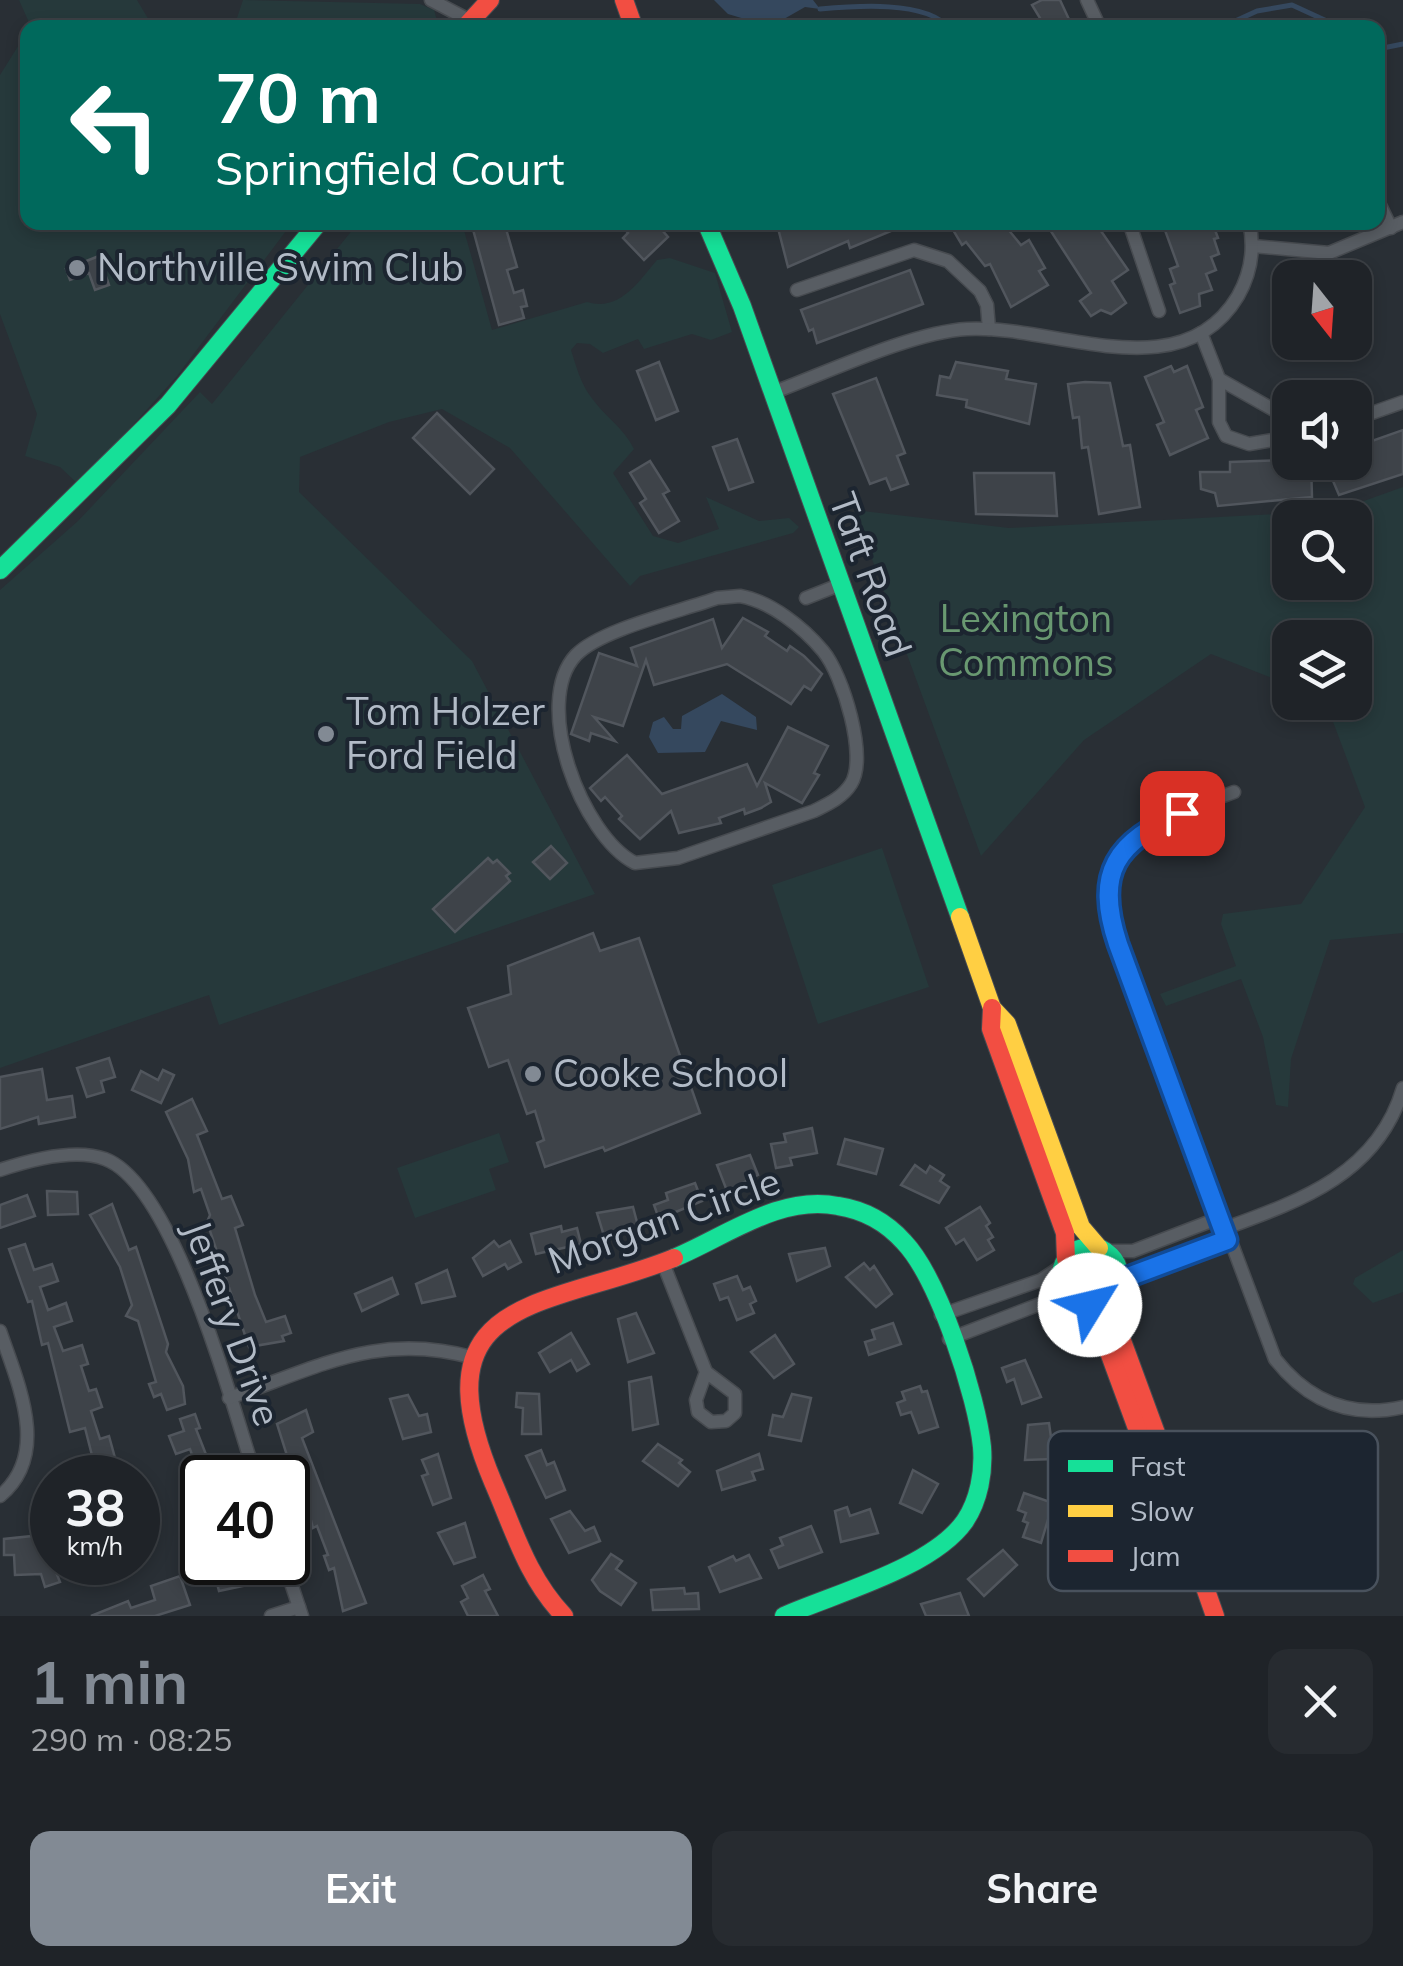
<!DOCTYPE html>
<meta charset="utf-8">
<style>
body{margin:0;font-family:Mulish,sans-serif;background:#272b30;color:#f1f3f6;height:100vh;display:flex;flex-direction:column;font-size:38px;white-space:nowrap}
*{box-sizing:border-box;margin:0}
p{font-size:32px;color:#a1a4a8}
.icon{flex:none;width:55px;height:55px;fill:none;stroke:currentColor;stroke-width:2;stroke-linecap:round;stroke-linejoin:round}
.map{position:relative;height:1616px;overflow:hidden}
.details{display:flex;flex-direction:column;background:#1f2328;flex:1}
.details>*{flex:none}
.hud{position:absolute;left:20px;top:20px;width:1365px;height:210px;border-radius:20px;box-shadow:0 5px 15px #0003,0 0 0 2px #3c4045;background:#00695c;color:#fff;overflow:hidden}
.needle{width:65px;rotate:163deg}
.fabs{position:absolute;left:1272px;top:260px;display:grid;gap:20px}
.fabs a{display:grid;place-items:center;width:100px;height:100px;border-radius:20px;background:#1f2328;box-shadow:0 5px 15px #0003,0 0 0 2px #3c4045;font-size:50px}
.speed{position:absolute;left:30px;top:1455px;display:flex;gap:20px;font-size:50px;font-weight:700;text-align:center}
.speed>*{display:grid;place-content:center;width:130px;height:130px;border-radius:50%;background:#1f2328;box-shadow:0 5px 15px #0003,0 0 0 2px #3c4045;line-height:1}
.speed small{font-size:25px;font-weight:400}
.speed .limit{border:5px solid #111;border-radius:15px;background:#fff;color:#111}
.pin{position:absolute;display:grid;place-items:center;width:85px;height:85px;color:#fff;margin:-42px;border-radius:20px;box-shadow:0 5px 15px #0006}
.me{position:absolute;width:110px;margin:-55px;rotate:54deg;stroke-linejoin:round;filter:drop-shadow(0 0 8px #0008)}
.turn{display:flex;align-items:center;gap:35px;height:210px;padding:0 30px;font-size:45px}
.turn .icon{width:130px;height:130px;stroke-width:2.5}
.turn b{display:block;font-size:70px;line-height:85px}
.round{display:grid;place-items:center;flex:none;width:105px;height:105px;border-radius:20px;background:#272b30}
.summary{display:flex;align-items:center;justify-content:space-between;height:170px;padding:0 30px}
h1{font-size:60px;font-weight:700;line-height:75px;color:#828a94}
.button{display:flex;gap:20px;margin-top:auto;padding:20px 30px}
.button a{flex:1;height:115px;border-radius:20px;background:#828a94;color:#fff;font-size:40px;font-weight:700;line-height:115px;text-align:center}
.button a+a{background:#272b30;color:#f1f3f6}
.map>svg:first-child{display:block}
.green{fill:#26393b;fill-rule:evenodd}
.water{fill:#35485e}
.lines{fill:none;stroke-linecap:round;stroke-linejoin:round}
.stream{stroke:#35485e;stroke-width:5}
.building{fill:#3e4349;stroke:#51565d;stroke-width:2.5}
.street-casing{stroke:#474b50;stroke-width:15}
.fast-casing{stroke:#474b50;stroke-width:20}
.slow-casing{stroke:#474b50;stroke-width:20}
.jam-casing{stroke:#474b50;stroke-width:20}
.street{stroke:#585d63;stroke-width:12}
.fast{stroke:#16e098;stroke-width:18}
.slow{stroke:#ffcf43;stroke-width:18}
.jam{stroke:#f24e42;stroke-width:18}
.route-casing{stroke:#114b97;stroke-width:25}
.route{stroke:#1a73e8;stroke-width:18}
.poi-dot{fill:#828a94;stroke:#1c2530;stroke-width:4}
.labels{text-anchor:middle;stroke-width:8;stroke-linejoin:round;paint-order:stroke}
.poi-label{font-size:38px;fill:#b2bbc7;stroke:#1c2530;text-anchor:start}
.street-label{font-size:38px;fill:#b2bbc7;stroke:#1c2530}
.park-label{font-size:38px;fill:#699871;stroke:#1c2530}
.key{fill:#1c2530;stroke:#49525d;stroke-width:2.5}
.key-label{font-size:28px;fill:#b2bbc7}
</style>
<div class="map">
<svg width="1403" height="1616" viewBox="0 0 1403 1616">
<rect width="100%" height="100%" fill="#292f35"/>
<g class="green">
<path d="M19 0H137L153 27H31Z"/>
<path d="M243 0 420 4 434 10 439 27H234Z"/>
<path d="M27 32 28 222 292 223 177 376 79 485 60 467 25 456 37 414 0 314V75Z"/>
<path d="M358 223H462L492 330 587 302C620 312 639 281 657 260L670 258 715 273 732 332 711 340 692 334 644 349 638 339 603 353 590 344 577 343 571 350C576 366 581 384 591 397 604 416 624 428 634 449L613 473 653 536 678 543 719 529 706 497 759 521 789 518 799 527 793 533 640 576 630 586 510 448 442 409 389 422 300 457 299 492 472 661 595 894 219 1025 209 995 0 1068V590L78 521 200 392 212 404Z"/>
<path d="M1403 487V933L1330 940 1291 1059 1288 1107 1276 1105 1263 1037 1241 979 1166 1006 1160 994 1236 966 1221 924 1223 914 1301 904 1365 807 1326 703 1355 702V638H1290V685L1211 654 1084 740 981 856 854 510 1009 528 1336 511ZM1290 518H1355V582H1290Z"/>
<path d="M882 848 929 987 818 1024 772 885Z"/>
<path d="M499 1133 509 1162 489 1169 496 1190 415 1218 397 1168Z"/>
<path d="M1403 1250V1292L1373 1303 1353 1284 1355 1278Z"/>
</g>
<g class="water">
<path d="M714 0H813L820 9 805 7 777 23H758L728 14Z"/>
<path d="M722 694 756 717 757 730 721 721 705 752 658 753 649 737 653 722 664 717 673 729H681L682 716Z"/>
</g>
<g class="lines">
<g class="stream">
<path d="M820 9C854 6 926 0 949 28"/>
<path d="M1220 28 1257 11 1292 5 1342 28"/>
<path d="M1378 49 1403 44"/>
</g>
</g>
<g class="building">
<path d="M1042 0H1060L1073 28H1046L1032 5Z"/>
<path d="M471 222H504L517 267 507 270 514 293 523 290 527 306 521 307 524 318 499 325Z"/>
<path d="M619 222H655L668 237 644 260 623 238 628 233Z"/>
<path d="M793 222H908V224L850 248 848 241 788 267 778 228Z"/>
<path d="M965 222H1002L1021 245 1029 240 1045 268 1039 271 1048 285 1011 307 990 264 985 266 966 242 962 245 953 230Z"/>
<path d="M1045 222H1112L1101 231 1128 270 1112 281 1126 303 1111 314 1101 310 1091 316 1080 301 1091 293Z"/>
<path d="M1162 222H1212L1218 238 1214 239 1219 254 1211 257 1216 270 1206 274 1212 290 1199 294 1200 306 1180 313 1170 285 1175 283 1170 269 1178 266Z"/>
<path d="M99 256 109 285 95 290 89 273 70 280 66 269Z"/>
<path d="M910 270 923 304 817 343 813 329 809 331 801 310Z"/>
<path d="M659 362 678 411 656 420 637 371Z"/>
<path d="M956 362 1008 371 1006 379 1036 384 1029 424 966 407 967 400 937 395 940 376 950 378Z"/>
<path d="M1171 366 1174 372 1187 366 1203 407 1196 410 1208 438 1170 455 1157 425 1164 422 1145 377Z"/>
<path d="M876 378 905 453 897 456 908 484 891 490 886 478 870 484 833 394Z"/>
<path d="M1085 382 1110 383 1123 446 1130 445 1140 507 1099 514 1088 447 1082 448 1079 417 1073 418 1070 399 1068 384Z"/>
<path d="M437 413 494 469 470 494 413 438Z"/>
<path d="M1403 430V474L1339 495 1325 462H1355V447Z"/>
<path d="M737 439 753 482 729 490 713 447Z"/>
<path d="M1290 460 1311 462 1312 497 1218 506 1215 493 1201 489 1200 472H1230V462Z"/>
<path d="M650 461 669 491 663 494 679 521 659 533 640 503 646 499 630 473Z"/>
<path d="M974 473H1054L1057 516 976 514Z"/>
<path d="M743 618 768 632 765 636 787 651 790 646 804 656 822 674 811 690 804 686 791 704 727 664 654 685 646 660 623 726 594 717 615 741 591 733 589 741 571 734 599 653 637 666 631 648 713 619 722 648Z"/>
<path d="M788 727 828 746 814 773 819 775 802 803 765 783 771 802 761 808 745 814 744 809 719 818 721 823 679 833 671 811 640 839 619 819 622 816 605 797 601 801 590 788 627 755 662 794 747 764 757 786Z"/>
<path d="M551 846 567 863 550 879 533 862Z"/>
<path d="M488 858 493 863 497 860 510 873 506 876 510 881 455 932 433 909Z"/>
<path d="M593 933 600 951 639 938 700 1113 605 1151 603 1147 545 1167 537 1143 544 1140 535 1111 527 1114 508 1060 489 1067 468 1008 511 994 508 966Z"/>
<path d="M109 1058 115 1077 101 1081 104 1092 87 1097 77 1068Z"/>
<path d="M42 1069 47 1100 72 1096 75 1117 39 1124 38 1117 0 1129V1077Z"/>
<path d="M163 1070 174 1075 161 1103 132 1090 141 1071 158 1080Z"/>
<path d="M192 1099 207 1131 197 1135 222 1199 231 1196 243 1225 235 1228 255 1295 266 1322 285 1316 291 1333 282 1336 284 1341 249 1347 207 1222 210 1215 201 1189 194 1192 188 1159 166 1112Z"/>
<path d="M812 1128 817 1153 790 1158 792 1165 776 1168 771 1144 786 1142 784 1134Z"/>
<path d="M845 1139 883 1149 876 1174 838 1164Z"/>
<path d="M750 1155 758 1175 727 1191 717 1165Z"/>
<path d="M915 1165 926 1173 930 1166 944 1175 940 1181 949 1187 939 1203 901 1185Z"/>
<path d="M695 1183 702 1201 659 1219 654 1205 668 1200 666 1193Z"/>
<path d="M47 1191 77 1192 78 1214 48 1215Z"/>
<path d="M27 1195 35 1216 0 1228V1205Z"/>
<path d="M112 1204 129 1250 136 1247 168 1344 166 1352 183 1386 185 1404 167 1410 161 1394 154 1397 149 1384 156 1382 138 1321 126 1316 132 1305 120 1267 90 1215Z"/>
<path d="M633 1207 638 1226 605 1239 597 1213Z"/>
<path d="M980 1207 990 1223 986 1226 993 1237 988 1240 994 1250 977 1260 964 1239 956 1244 946 1228Z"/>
<path d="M561 1226 562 1232 577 1228 581 1244 536 1254 531 1234Z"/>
<path d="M494 1241 499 1247 510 1241 521 1262 508 1269 505 1264 483 1276 473 1258Z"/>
<path d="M25 1244 34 1270 52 1264 58 1281 40 1287 48 1310 66 1303 72 1321 54 1327 63 1351 82 1345 88 1364 81 1366 89 1391 96 1389 102 1407 91 1411 100 1439 109 1436 118 1469 97 1475 85 1428 70 1432 48 1343 42 1345 32 1301 28 1302 9 1249Z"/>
<path d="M825 1248 830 1266 797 1281 789 1254Z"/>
<path d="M864 1263 870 1270 874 1266 892 1294 876 1307 846 1277Z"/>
<path d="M447 1270 455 1296 422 1303 416 1284Z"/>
<path d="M737 1276 743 1290 750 1287 756 1301 750 1304 754 1313 737 1320 728 1297 720 1300 714 1284Z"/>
<path d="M392 1278 398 1294 362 1311 355 1294Z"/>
<path d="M636 1313 654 1353 628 1362 618 1319Z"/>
<path d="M893 1323 901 1344 869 1355 865 1342 875 1339 872 1330Z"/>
<path d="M571 1333 589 1364 577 1371 571 1360 550 1372 539 1353Z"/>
<path d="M775 1335 794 1364 774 1378 751 1352Z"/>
<path d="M1025 1360 1041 1397 1022 1404 1014 1379 1007 1382 1002 1368Z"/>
<path d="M651 1377 658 1424 633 1430 629 1382Z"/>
<path d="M920 1386 922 1392 927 1391 938 1427 919 1433 911 1412 901 1415 897 1403 905 1400 902 1392Z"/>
<path d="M517 1393 539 1394 541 1434H522L523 1408 516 1407Z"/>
<path d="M792 1394 811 1398 801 1441 769 1435 773 1415 783 1417Z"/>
<path d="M408 1395 419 1416 427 1414 431 1432 403 1439 390 1399Z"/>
<path d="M306 1410 313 1432 302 1438 366 1603 343 1611 334 1568 329 1570 324 1556 328 1555 317 1526 313 1528 301 1482 296 1484 277 1424Z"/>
<path d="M195 1414 200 1428 196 1429 214 1475 202 1478 200 1532 183 1479 199 1474 190 1449 176 1454 169 1436 184 1431 180 1419Z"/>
<path d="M1049 1423 1054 1459 1025 1460 1028 1425Z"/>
<path d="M658 1444 682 1460 679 1463 690 1472 678 1486 643 1461Z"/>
<path d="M541 1450 547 1465 554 1462 565 1490 546 1498 526 1456Z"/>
<path d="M438 1454 451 1498 433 1505 422 1476 428 1474 422 1460Z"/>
<path d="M759 1454 763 1469 752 1472 755 1480 722 1490 717 1471Z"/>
<path d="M913 1470 938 1484 922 1513 900 1503Z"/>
<path d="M1024 1493 1053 1503 1041 1543 1023 1537 1028 1523 1023 1521 1026 1513 1018 1510Z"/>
<path d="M847 1507 850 1516 870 1509 878 1533 841 1542 835 1511Z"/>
<path d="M570 1511 585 1531 594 1527 600 1541 569 1553 551 1519Z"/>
<path d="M465 1523 475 1557 454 1564 438 1533Z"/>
<path d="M811 1526 822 1552 779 1568 771 1550 783 1545 780 1538Z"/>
<path d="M52 1534V1562L60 1582 45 1587 41 1574 15 1575 14 1555H4V1539Z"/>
<path d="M1003 1550 1017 1565 984 1596 968 1579Z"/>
<path d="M611 1554 622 1561 616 1569 636 1583 621 1605 600 1591 592 1580Z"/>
<path d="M749 1555 761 1578 720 1592 709 1567 733 1556 736 1561Z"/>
<path d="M238 1562H245L252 1584 219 1591 214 1572Z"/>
<path d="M483 1575 490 1589 485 1591 498 1616H468L461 1602 468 1598 462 1586Z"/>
<path d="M180 1576 190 1605 155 1616H91L128 1601 131 1608 155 1600 151 1586Z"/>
<path d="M684 1588 685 1594 698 1593 699 1609 653 1610 651 1590Z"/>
<path d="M960 1593 969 1616H926L921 1604Z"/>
</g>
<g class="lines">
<defs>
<g id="street">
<path d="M431 0 469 20"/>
<path d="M1087 0 1100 28"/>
<path d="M1378 201 1391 228"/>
<path d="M1129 222 1159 311"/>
<path d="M1253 246 1329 253 1403 222"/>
<path d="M797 290 914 250 948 261 980 291 987 305 989 329"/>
<path d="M1201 333 1219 379 1290 419"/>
<path d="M1219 379V422L1226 436 1249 444 1290 437"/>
<path d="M772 393C826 373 912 332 967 329 1053 324 1181 392 1238 296 1251 273 1255 248 1249 222"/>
<path d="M1355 419 1403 402"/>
<path d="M740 596C770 601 803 627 823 651 843 675 868 757 851 784 842 798 828 804 814 811L678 858 635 863C582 836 531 703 576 655 601 629 682 611 717 598Z"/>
<path d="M806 598 839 585"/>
<path d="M1234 792C1173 814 1099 836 1109 916L1275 1359C1308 1401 1350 1419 1403 1407"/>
<path d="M0 1170C30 1160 75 1148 105 1159 175 1185 232 1406 256 1478"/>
<path d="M1223 1229C1300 1201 1378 1174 1403 1088"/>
<path d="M1107 1251H1133L1219 1218"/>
<path d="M663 1263 706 1372 696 1400 698 1412 711 1422 726 1421 735 1413V1394L706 1372"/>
<path d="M1118 1286 1140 1272 1227 1240"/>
<path d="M941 1315 1041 1280 1062 1266"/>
<path d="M0 1331C18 1384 51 1454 0 1496"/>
<path d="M949 1339 1048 1301H1075"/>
<path d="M229 1398C320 1367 378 1331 475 1358"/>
<path d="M284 1562 302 1616"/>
<path d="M271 1616 299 1607"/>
</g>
<g id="fast">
<path d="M706 222 742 306 960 917"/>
<path d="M0 570 168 405 319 222"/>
<circle cx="1090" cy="1276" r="29"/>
<path d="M674 1258C725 1237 780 1194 838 1206 864 1210 887 1223 904 1242 939 1279 977 1397 982 1447 984 1472 979 1500 965 1521 932 1568 836 1593 784 1616"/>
</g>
<path id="slow" d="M960 917 992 1008 1007 1024 1081 1227 1099 1248"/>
<g id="jam">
<path d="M624 0 634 28"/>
<path d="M464 28 490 0"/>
<path d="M992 1008 991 1029 1065 1233 1066 1259"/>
<path d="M1114 1294 1117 1327 1178 1493 1182 1522 1215 1616"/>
<path d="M1081 1304 1099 1325 1163 1499 1181 1522"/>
<path d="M564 1616C527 1577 514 1530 493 1482 414 1294 547 1309 674 1258"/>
</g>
</defs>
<use href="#street" class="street-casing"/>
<use href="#fast" class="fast-casing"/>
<use href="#slow" class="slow-casing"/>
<use href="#jam" class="jam-casing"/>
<use href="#street" class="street"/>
<use href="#fast" class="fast"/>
<use href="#slow" class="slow"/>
<use href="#jam" class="jam"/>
</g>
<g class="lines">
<defs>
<path id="route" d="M1090 1305 1107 1300 1128 1277 1227 1240 1118 944C1094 872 1116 842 1182 813"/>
</defs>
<use href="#route" class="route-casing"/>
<use href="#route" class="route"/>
</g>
<g class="poi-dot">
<circle cx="77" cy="268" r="10"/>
<circle cx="326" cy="734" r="10"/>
<circle cx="533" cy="1074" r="10"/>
</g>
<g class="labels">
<g class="poi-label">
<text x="97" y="281">Northville Swim Club</text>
<text x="346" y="725">Tom Holzer<tspan x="346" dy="44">Ford Field</tspan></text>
<text x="553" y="1087">Cooke School</text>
</g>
<g class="street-label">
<text transform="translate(870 575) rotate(70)" y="13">Taft Road</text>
<text transform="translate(664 1221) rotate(-20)" y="13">Morgan Circle</text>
<text transform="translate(232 1323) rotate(70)" y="13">Jeffery Drive</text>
</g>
<g class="park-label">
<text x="1026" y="632">Lexington<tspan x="1026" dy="44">Commons</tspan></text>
</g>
</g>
<rect x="1048" y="1431" width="330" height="160" rx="15" class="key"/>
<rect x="1068" y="1460" width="45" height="12" fill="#16e098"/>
<rect x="1068" y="1505" width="45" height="12" fill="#ffcf43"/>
<rect x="1068" y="1550" width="45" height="12" fill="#f24e42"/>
<g class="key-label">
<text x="1130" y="1476">Fast</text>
<text x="1130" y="1521">Slow</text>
<text x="1130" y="1566">Jam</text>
</g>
</svg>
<div class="fabs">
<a><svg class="needle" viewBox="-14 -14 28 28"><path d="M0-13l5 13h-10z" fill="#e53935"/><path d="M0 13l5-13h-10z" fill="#a1a4a8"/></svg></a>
<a><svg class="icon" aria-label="sound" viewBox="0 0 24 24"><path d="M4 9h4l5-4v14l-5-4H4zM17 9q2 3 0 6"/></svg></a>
<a><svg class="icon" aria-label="search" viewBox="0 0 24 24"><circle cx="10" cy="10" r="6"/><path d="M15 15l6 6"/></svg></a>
<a><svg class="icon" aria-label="layers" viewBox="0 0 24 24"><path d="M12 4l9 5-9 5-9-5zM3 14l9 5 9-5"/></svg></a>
</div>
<div class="speed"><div>38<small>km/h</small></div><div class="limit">40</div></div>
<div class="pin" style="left:1182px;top:813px;background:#d93025"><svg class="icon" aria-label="arrive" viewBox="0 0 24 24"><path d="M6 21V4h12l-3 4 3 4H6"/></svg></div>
<svg class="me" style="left:1090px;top:1305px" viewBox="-20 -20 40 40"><circle r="19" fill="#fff"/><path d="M0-13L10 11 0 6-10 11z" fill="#1a73e8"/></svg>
<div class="hud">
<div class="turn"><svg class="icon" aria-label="left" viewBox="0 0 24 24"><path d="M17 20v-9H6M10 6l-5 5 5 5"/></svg><div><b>70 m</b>Springfield Court</div></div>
</div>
</div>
<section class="details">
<div class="summary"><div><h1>1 min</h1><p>290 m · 08:25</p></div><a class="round"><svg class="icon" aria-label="close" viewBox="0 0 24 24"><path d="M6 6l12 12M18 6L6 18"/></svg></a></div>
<div class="button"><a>Exit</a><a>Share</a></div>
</section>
